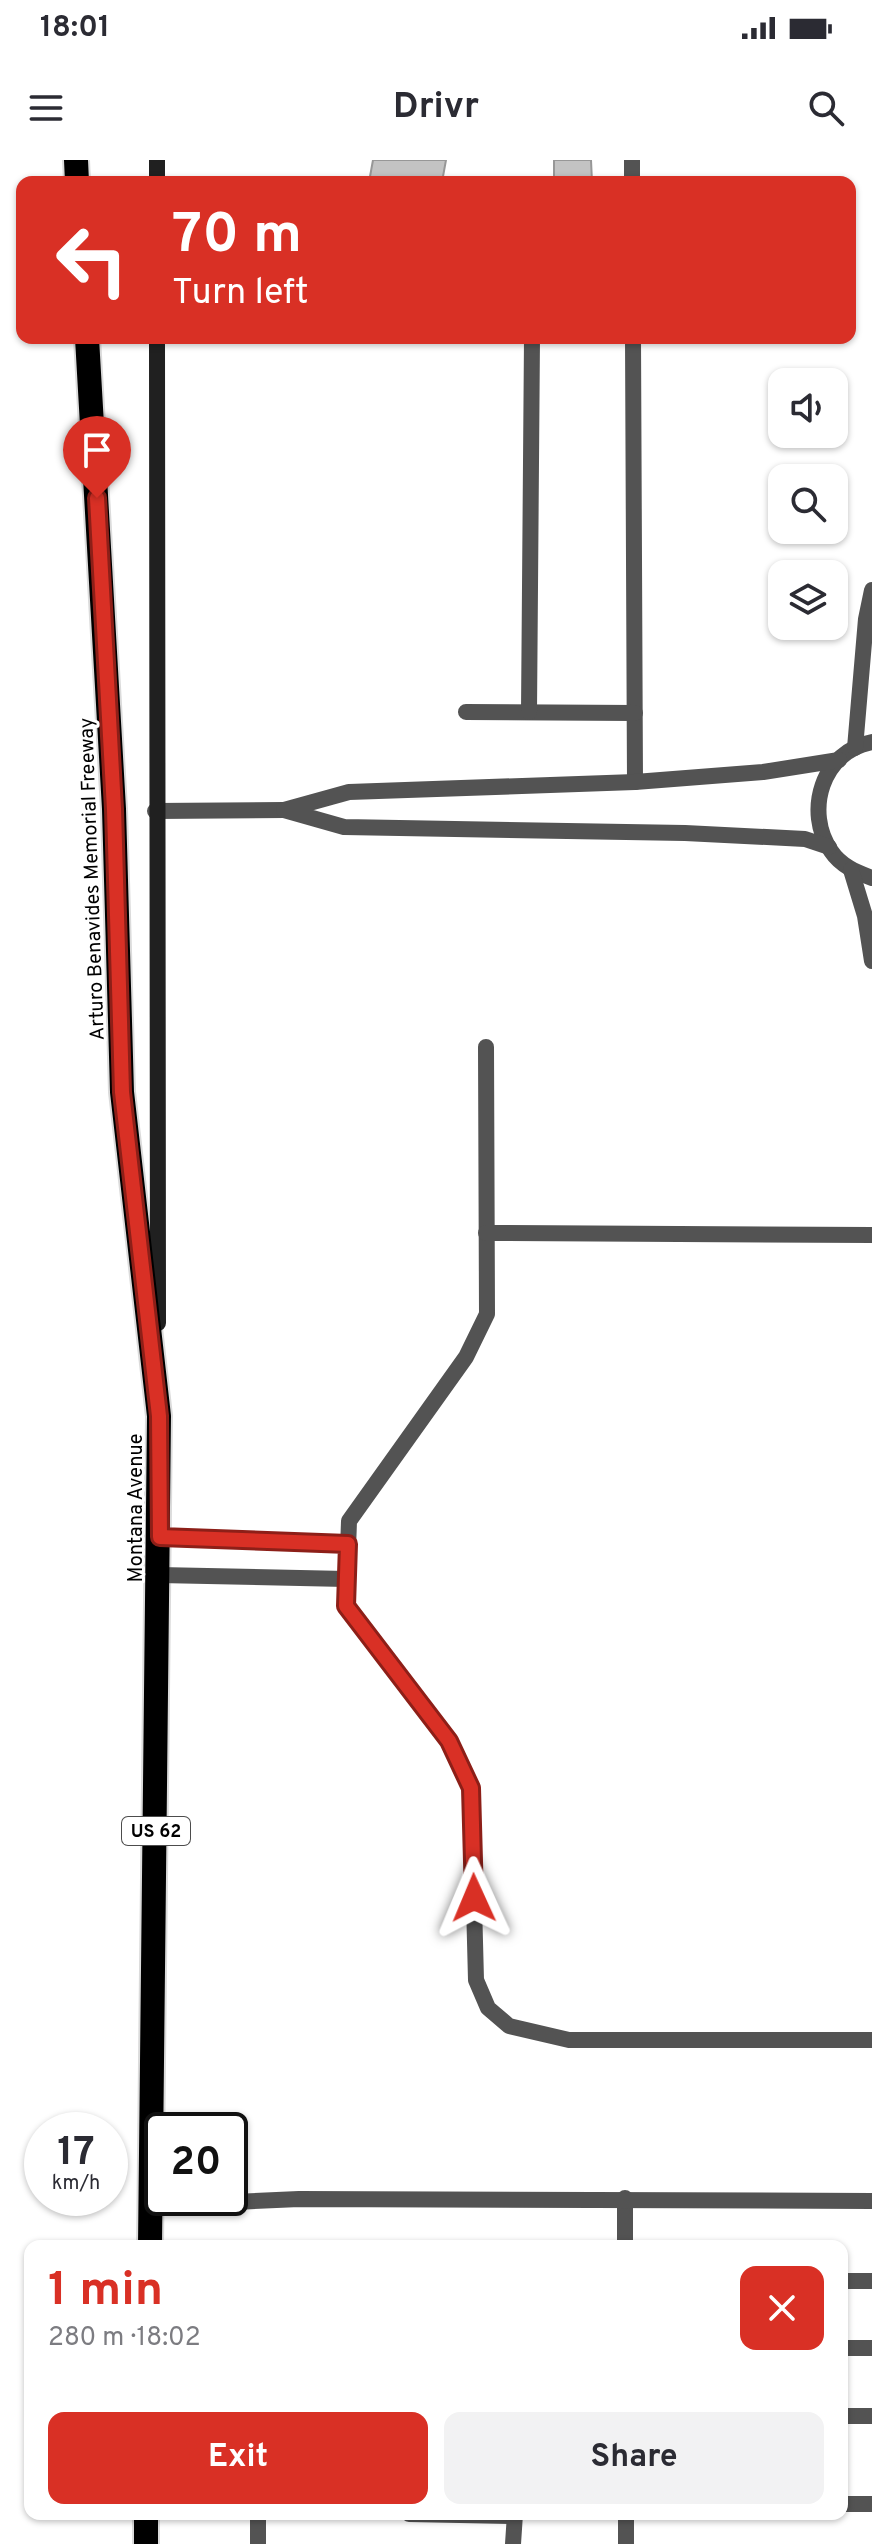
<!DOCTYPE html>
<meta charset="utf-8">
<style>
body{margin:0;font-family:Overpass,sans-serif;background:#f2f2f3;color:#2b2b33;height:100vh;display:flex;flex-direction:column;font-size:30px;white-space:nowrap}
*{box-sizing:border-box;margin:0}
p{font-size:26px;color:#7c7c81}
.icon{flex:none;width:44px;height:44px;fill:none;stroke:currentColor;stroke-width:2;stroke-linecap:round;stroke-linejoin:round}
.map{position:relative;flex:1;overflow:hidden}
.side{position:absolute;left:24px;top:2080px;width:824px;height:280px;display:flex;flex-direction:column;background:#fff;border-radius:16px;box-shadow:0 2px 6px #0004}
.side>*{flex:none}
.guide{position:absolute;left:16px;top:16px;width:840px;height:168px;border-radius:16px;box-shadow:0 2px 6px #0004;background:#d93025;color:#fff;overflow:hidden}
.buttons{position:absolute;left:768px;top:208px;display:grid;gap:16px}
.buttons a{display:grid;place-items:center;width:80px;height:80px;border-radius:16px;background:#fff;box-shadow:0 2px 6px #0004;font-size:40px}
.speed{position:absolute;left:24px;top:1952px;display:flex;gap:16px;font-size:40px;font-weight:700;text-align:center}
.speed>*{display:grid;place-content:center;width:104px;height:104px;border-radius:50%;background:#fff;box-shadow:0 2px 6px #0004;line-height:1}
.speed small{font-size:20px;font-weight:400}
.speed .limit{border:4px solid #111;border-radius:12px;background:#fff;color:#111}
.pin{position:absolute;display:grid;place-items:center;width:68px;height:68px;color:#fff;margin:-82px -34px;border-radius:50% 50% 50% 0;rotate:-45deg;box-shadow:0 0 8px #0007}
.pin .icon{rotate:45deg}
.me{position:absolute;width:88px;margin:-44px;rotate:359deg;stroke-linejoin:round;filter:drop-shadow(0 0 6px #0008)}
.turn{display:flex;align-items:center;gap:28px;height:168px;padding:0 24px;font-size:36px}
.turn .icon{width:104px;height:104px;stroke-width:2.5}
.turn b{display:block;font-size:56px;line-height:68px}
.round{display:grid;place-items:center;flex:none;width:84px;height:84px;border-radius:16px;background:#f2f2f3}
.headline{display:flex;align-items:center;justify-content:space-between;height:136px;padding:0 24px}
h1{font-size:48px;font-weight:700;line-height:60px;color:#d93025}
.primary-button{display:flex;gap:16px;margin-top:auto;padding:16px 24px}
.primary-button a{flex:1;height:92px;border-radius:16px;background:#d93025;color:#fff;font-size:32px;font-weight:700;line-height:92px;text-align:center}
.primary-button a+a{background:#f2f2f3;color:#2b2b33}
.status{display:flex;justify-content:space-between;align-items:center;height:56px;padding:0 40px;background:#fff;direction:ltr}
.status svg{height:22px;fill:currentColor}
header{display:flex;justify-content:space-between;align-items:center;height:104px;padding:0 24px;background:#fff;font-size:36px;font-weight:700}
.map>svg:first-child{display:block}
.building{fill:#c3c3c3;stroke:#979797;stroke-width:2}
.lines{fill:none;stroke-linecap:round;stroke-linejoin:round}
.highway-casing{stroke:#dbdbdb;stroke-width:28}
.lane{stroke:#535353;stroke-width:16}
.secondary{stroke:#202020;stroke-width:16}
.highway{stroke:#000;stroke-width:24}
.route-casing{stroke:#8d1f18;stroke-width:20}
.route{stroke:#d93025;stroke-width:14}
.labels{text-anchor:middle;stroke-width:6;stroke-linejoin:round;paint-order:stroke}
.shield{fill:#fff;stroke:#4c4c4c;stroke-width:2}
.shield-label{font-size:18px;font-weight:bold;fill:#000}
.street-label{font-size:20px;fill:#000;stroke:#fff}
</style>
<div class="status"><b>18:01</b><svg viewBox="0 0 49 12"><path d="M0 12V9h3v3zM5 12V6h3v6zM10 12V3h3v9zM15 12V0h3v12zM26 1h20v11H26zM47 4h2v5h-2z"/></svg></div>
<header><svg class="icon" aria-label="menu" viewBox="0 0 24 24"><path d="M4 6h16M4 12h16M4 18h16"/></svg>Drivr<svg class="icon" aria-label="search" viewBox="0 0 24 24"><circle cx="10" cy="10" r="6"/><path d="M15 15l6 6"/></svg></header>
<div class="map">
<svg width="872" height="2384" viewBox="0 0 872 2384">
<rect width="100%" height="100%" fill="#fff"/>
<g class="building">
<path d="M373 0H446L442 22H369Z"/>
<path d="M554 0H591L592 22H554Z"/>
</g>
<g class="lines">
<defs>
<g id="highway">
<path d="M76 0 77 22"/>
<path d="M87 178 114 649 122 932 159 1256 150 2086"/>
<path d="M146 2354V2384"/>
</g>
</defs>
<use href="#highway" class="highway-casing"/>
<g class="lane">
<path d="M632 0V22"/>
<path d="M633 178 635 622"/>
<path d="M466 552 635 553"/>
<path d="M529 552 532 178"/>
<path d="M872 582C822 591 804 652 831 691 841 706 856 712 872 718"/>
<path d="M855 588 866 459 872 430"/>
<path d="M155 651 284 650"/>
<path d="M829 687 805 679 685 673 344 667 284 650 349 632 635 622 763 612 839 600"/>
<path d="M851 710 865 756 872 801"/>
<path d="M486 887 487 1154 466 1197 349 1361 346 1446 449 1581 471 1628 476 1820 488 1848 509 1866 569 1880H872"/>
<path d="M486 1073 872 1075"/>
<path d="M160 1377 348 1384"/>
<path d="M159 1415 346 1419"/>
<path d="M625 2038V2086"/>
<path d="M150 2046 299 2039 872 2041"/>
<path d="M842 2121H872"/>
<path d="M842 2188H872"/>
<path d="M842 2256H872"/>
<path d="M842 2344H872"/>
<path d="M258 2354V2384"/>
<path d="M409 2354 515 2356"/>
<path d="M626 2354V2384"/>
<path d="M513 2384 515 2354"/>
</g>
<g class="secondary">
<path d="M157 0V22"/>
<path d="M157 178 158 1163"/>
</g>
<use href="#highway" class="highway"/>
</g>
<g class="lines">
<defs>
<path id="route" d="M97 338 114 649 122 932 159 1256 160 1377 348 1384 346 1446 449 1581 471 1628 474 1738"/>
</defs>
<use href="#route" class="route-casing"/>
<use href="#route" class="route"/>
</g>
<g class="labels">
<rect class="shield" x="122" y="1657" width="68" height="28" rx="6"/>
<g class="shield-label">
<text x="156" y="1677">US 62</text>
</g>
<g class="street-label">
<text transform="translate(91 719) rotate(-92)" y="7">Arturo Benavides Memorial Freeway</text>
<text transform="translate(135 1348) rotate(-90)" y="7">Montana Avenue</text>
</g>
</g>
</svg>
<div class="buttons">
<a><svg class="icon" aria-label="sound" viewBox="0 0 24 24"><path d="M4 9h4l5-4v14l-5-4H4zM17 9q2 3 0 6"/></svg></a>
<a><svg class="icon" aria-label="search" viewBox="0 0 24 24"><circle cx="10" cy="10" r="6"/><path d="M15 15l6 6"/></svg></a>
<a><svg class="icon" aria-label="layers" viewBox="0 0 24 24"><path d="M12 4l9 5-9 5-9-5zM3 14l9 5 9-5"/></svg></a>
</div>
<div class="speed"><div>17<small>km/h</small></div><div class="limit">20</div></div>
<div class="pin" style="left:97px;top:338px;background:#d93025"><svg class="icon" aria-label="arrive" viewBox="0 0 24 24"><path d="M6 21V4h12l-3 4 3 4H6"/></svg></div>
<svg class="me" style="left:474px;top:1738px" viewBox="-20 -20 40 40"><path d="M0-17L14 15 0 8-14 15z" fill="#d93025" stroke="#fff" stroke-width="4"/></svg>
<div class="guide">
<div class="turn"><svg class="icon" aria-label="left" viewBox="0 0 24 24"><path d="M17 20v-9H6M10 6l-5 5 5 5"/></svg><div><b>70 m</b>Turn left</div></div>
</div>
<section class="side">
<div class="headline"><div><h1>1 min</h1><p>280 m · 18:02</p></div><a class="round" style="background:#d93025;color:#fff"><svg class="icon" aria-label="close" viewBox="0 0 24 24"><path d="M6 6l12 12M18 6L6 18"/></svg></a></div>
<div class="primary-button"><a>Exit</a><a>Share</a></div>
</section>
</div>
